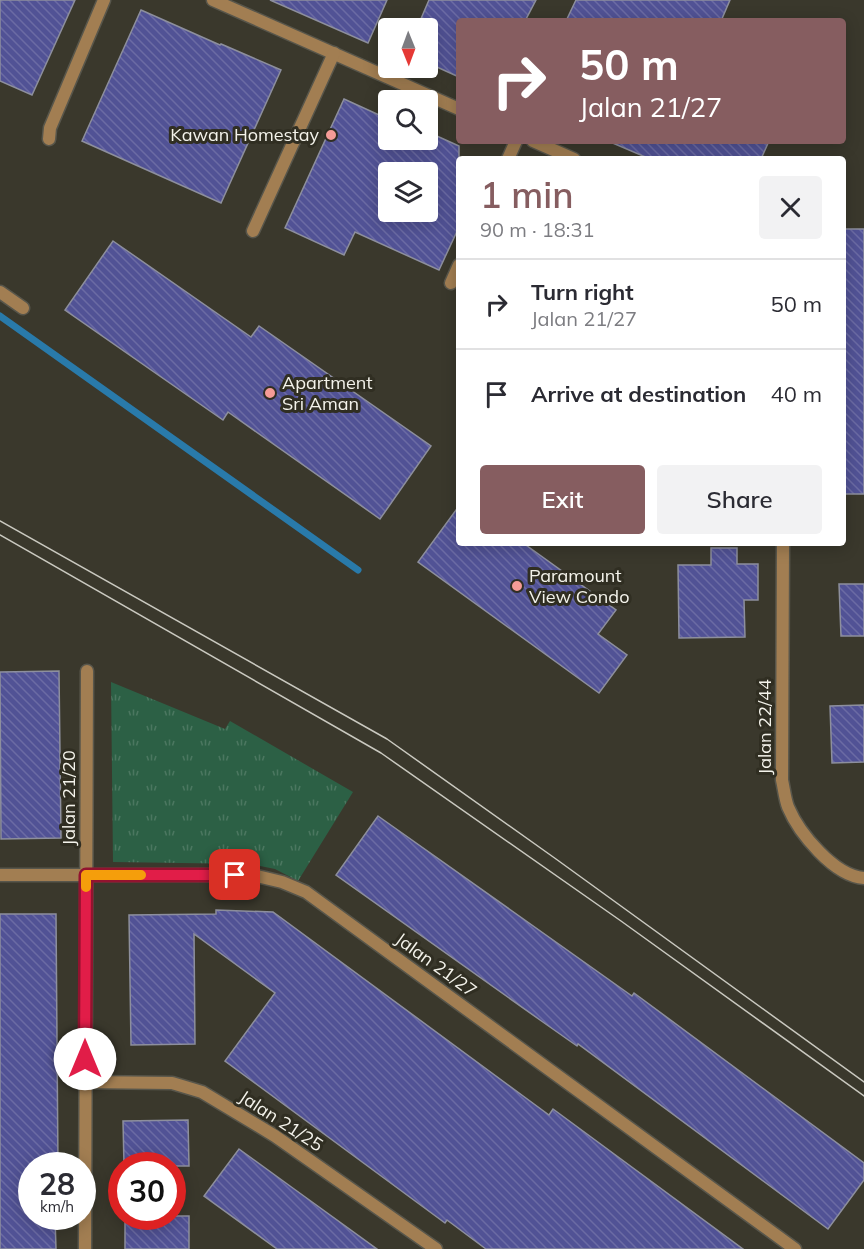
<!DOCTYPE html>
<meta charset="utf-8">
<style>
body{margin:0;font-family:Mulish,sans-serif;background:#f2f2f3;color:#2b2b33;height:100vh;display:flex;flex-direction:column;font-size:22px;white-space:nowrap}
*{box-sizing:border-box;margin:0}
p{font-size:20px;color:#7c7c81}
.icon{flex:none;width:33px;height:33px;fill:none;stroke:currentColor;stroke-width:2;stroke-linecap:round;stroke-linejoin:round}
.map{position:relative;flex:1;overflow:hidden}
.side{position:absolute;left:456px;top:156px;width:390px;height:390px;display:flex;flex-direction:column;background:#fff;border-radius:6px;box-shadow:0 3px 15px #0003}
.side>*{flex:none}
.top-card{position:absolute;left:456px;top:18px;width:390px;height:126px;border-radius:6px;box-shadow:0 3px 15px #0003;background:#865d60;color:#fff;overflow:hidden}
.needle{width:39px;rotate:179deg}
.tools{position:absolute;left:378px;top:18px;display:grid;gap:12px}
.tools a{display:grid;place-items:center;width:60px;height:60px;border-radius:6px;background:#fff;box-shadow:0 3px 15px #0003;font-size:30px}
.speed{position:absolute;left:18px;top:1152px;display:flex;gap:12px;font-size:30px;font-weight:700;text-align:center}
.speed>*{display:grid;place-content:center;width:78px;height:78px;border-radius:50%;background:#fff;box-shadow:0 3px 15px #0003;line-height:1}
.speed small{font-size:15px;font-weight:400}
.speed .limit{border:9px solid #d22;background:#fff;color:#111}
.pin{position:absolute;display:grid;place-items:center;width:51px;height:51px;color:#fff;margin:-26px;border-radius:12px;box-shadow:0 3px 9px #0006}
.me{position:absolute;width:66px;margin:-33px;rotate:0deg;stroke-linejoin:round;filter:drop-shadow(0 0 4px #0008)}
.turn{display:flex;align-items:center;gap:21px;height:126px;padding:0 24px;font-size:27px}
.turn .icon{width:78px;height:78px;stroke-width:2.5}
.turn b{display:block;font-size:42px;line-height:51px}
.round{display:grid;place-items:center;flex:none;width:63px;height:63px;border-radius:6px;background:#f2f2f3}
.overview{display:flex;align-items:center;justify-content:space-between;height:102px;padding:0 24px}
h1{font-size:36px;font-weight:600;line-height:45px;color:#865d60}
.primary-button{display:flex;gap:12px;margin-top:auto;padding:12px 24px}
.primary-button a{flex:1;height:69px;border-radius:6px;background:#865d60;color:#fff;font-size:24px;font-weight:600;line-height:69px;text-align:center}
.primary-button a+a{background:#f2f2f3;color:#2b2b33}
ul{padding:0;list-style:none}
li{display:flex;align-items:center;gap:18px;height:90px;padding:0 24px;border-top:2px solid #e1e1e2}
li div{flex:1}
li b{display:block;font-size:22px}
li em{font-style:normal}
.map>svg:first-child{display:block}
.park{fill:url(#park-tufts)}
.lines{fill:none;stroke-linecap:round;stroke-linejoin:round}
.stream{stroke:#297aaa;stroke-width:7}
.building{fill:url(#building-back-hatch);stroke:#8d8f9d;stroke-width:1.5;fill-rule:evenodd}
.minor-casing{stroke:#58564b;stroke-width:15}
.tertiary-casing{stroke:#58564b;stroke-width:15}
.minor{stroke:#a27e52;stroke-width:12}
.tertiary{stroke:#a27e52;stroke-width:12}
.tram{stroke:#cac9c0;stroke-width:1.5}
.route-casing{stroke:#92132f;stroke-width:15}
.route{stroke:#e11d48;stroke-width:10}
.slow{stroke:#f59e0b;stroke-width:10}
.poi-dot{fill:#f59b97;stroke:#302e22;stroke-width:2}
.labels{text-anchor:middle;stroke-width:6;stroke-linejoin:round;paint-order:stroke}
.poi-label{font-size:18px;fill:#f4f3eb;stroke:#302e22;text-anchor:start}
.street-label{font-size:18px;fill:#f4f3eb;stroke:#302e22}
</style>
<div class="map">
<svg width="864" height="1249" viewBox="0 0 864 1249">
<defs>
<pattern id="park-tufts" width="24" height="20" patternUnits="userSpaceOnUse" patternTransform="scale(1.5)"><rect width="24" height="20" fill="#2c6045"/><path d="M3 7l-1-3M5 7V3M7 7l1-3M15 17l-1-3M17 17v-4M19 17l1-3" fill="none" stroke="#4b7760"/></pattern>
<pattern id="building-back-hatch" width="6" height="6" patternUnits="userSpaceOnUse" patternTransform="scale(1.5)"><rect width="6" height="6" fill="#515295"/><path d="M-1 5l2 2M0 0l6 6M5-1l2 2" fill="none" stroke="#6b6ba4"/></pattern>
</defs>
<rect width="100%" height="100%" fill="#3a382c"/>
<path class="park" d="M111 682 225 729 230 721 353 792 298 881 275 869 250 864 113 862Z"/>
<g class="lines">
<path class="stream" d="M0 316 358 570"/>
</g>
<g class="building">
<path d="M0 0H75L32 95 0 81Z"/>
<path d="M270 0H387L368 43Z"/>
<path d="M429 0H536L525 21H459V77L428 63V28H417Z"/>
<path d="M576 0H730L721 21H566Z"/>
<path d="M141 10 220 45 221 44 281 70 221 203 82 141Z"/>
<path d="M344 99 388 119V140H428V132L459 146V227L439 270 355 232 344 255 285 228ZM388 172H428V212H388Z"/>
<path d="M608 141H769L761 159H650Z"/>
<rect x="843" y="229" width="21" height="265"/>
<path d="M113 241 251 337 259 326 431 446 380 519 228 412 223 420 65 310Z"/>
<path d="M459 506V543H523L616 610 598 634 627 655 599 693 418 562Z"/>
<path d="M711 548H737V564H758V600H744L745 637 679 638 678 565H711Z"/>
<path d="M839 584H864V636H841Z"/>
<path d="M59 671 61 838 1 839 0 672Z"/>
<path d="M864 705V762L832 763 830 706Z"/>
<path d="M378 816 632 996 634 993 864 1163V1180L828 1229 578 1044 577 1046 540 1020 336 875Z"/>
<path d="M216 910 273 912 549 1115 553 1109 743 1249H486L447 1220 445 1223 225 1061 275 993 194 934 195 1044 131 1045 129 915 216 914Z"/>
<path d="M0 914H56L58 1166H32V1216H55L56 1249H0Z"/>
<path d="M188 1120 189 1166H124L123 1121Z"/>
<path d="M239 1149 290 1186 377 1249H277L204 1196Z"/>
<rect x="125" y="1216" width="64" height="33"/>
</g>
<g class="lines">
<defs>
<g id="minor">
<path d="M213 0 459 109"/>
<path d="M49 139 50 128 104 0"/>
<path d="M533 141 574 159"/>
<path d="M508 159 516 141"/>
<path d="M253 231 334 53"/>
<path d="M451 283 459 265"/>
<path d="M0 292 23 308"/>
<path d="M783 543 782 780C784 789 785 799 788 807 799 833 834 876 864 878"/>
<path d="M85 1082 172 1083 202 1092 275 1136 436 1249"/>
<path d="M85 1249 87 671"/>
</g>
<path id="tertiary" d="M0 875H253L282 882 306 892 795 1249"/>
</defs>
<use href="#minor" class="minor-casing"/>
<use href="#tertiary" class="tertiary-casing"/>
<use href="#minor" class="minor"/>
<use href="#tertiary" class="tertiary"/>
<g class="tram">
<path d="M0 521 387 739 556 859 864 1082"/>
<path d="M0 535 381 753 621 921 864 1096"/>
</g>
</g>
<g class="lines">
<defs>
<path id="route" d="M85 1059 86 875H235"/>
</defs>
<use href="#route" class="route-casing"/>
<use href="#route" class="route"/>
<path class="slow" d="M86 887V875H141"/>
</g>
<g class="poi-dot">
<circle cx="331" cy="135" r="6"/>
<circle cx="270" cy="393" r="6"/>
<circle cx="517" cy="586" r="6"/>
</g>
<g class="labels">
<g class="poi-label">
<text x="319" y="141" text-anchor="end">Kawan Homestay</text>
<text x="282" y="389">Apartment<tspan x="282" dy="21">Sri Aman</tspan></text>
<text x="529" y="582">Paramount<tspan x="529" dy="21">View Condo</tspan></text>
</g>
<g class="street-label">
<text transform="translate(765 727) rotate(-90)" y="6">Jalan 22/44</text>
<text transform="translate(69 798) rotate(-90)" y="6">Jalan 21/20</text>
<text transform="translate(436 965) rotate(36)" y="6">Jalan 21/27</text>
<text transform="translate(281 1121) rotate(33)" y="6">Jalan 21/25</text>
</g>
</g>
</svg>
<div class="tools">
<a><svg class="needle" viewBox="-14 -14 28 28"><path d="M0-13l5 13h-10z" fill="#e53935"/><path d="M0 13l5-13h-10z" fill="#7c7c81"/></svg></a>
<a><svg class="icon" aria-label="search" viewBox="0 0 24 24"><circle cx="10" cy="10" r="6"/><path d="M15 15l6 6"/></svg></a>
<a><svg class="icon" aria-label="layers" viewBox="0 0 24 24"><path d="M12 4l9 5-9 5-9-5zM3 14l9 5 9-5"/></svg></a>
</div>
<div class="speed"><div>28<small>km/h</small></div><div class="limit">30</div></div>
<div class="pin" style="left:235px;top:875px;background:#d93025"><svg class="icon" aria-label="arrive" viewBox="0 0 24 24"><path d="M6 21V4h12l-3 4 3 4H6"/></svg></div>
<svg class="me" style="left:85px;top:1059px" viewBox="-20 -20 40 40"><circle r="19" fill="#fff"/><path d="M0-13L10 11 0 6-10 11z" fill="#e11d48"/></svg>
<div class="top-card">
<div class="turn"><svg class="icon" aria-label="right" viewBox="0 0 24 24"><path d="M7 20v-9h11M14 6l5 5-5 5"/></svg><div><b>50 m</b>Jalan 21/27</div></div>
</div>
<section class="side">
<div class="overview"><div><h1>1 min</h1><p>90 m · 18:31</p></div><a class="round"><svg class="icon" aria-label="close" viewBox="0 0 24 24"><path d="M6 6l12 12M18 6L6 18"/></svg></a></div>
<ul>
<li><svg class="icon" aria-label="right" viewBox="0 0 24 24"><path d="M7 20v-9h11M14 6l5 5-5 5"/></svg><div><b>Turn right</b><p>Jalan 21/27</p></div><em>50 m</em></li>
<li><svg class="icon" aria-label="arrive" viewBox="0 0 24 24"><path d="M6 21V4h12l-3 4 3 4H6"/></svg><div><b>Arrive at destination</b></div><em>40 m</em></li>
</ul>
<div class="primary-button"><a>Exit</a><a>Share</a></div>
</section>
</div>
